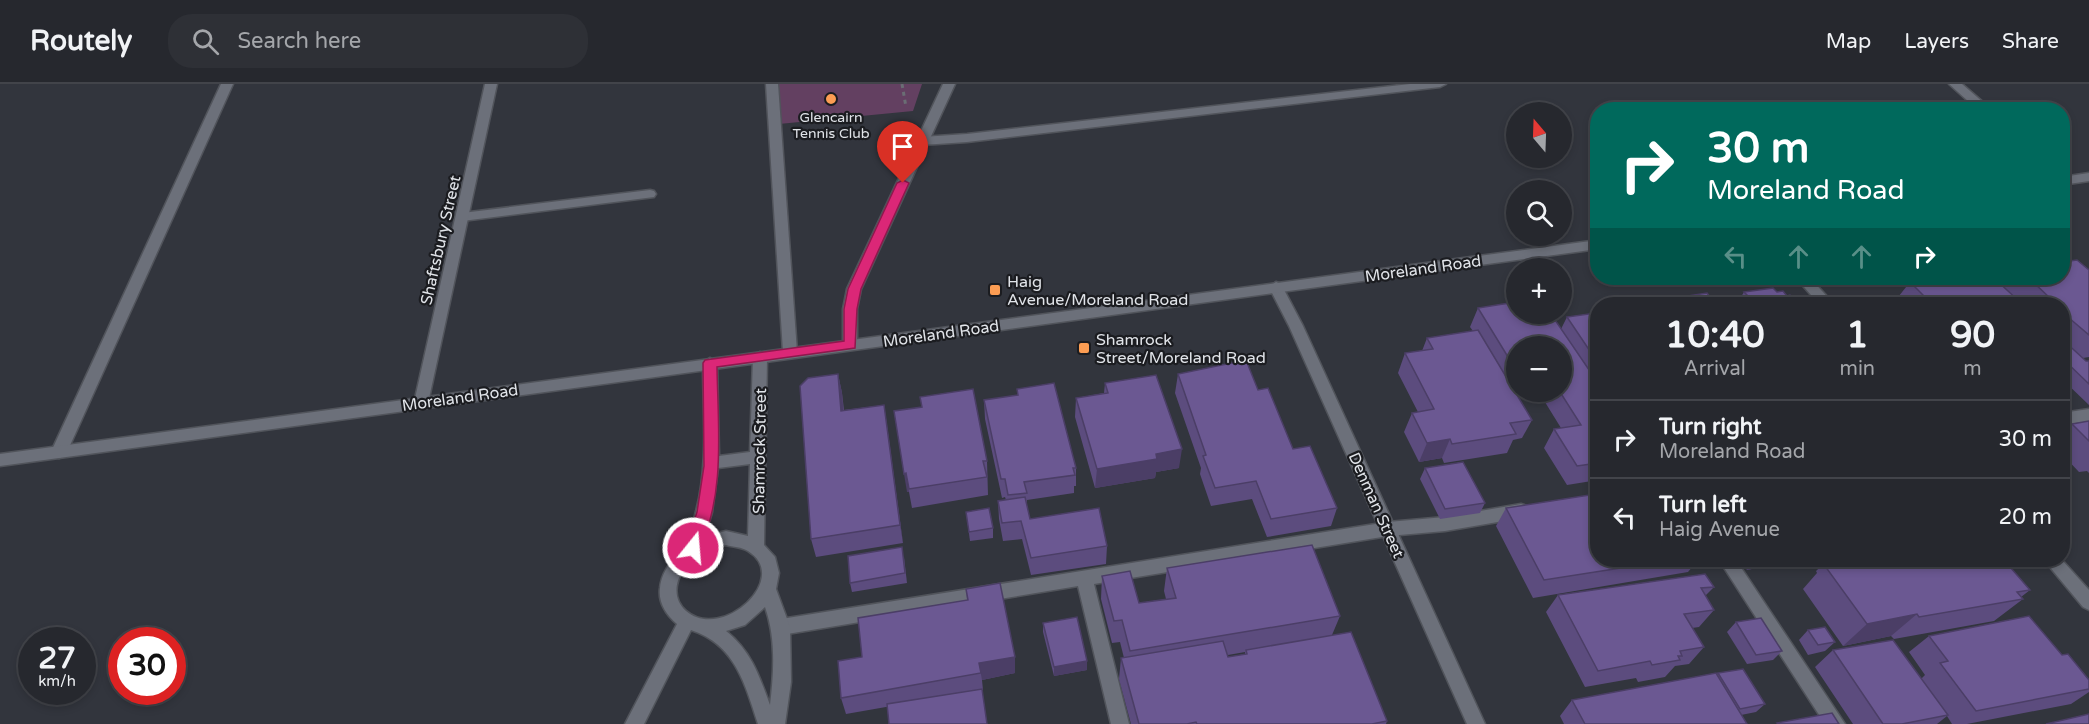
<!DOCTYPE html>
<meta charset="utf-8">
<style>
body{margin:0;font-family:"Varela Round",sans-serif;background:#2e3036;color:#f1f3f6;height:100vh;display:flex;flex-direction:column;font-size:22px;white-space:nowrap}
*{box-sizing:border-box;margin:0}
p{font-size:20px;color:#a4a6aa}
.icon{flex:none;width:33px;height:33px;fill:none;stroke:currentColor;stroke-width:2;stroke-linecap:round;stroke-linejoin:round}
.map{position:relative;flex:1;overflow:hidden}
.drawer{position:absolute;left:1590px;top:213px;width:480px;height:270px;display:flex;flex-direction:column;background:#26282e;border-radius:24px;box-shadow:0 3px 9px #0003,0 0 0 2px #42444a}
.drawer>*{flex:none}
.guide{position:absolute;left:1590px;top:18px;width:480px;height:183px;border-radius:24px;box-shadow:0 3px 9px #0003,0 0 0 2px #42444a;background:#00695c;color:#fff;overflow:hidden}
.needle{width:39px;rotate:341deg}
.controls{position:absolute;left:1506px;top:18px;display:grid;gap:12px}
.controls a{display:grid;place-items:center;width:66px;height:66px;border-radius:50%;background:#26282e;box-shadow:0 3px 9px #0003,0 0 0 2px #42444a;font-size:30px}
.speed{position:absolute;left:18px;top:543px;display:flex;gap:12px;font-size:30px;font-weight:700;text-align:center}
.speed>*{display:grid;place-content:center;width:78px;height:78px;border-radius:50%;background:#26282e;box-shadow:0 3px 9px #0003,0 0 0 2px #42444a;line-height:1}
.speed small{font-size:15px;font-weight:400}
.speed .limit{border:9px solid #d22;background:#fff;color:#111}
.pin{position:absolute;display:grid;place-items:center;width:51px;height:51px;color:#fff;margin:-62px -26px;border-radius:50% 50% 50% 0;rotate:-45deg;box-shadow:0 0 6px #0007}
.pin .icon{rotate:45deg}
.me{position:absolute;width:66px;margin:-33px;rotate:17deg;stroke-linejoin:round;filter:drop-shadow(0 0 4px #0008)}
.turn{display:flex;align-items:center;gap:21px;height:126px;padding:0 18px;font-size:27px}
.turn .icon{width:78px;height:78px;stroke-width:2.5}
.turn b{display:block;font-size:42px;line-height:51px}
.lanes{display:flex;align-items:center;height:57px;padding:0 18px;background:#0003;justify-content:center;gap:30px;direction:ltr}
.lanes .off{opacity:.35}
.eta{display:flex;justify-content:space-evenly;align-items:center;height:102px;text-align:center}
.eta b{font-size:36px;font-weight:700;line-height:42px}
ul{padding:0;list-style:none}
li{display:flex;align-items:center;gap:18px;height:78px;padding:0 18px;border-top:2px solid #42444a}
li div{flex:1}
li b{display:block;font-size:22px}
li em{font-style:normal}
header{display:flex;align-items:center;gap:36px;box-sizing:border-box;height:84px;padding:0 30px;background:#26282e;border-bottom:2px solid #42444a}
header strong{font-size:28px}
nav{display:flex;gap:33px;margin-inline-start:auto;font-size:21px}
.search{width:420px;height:54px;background:#2e3036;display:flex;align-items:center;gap:15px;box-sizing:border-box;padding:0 21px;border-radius:24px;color:#a4a6aa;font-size:22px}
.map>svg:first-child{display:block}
.green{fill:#634061}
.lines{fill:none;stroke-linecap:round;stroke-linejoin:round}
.lane-casing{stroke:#51545b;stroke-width:3}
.street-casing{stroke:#51545b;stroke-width:3}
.secondary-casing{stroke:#51545b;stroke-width:3}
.path{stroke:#6a6d74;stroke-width:3;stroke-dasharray:4 4;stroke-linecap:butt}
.lane{fill:#6c707a;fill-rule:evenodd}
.street{fill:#6c707a;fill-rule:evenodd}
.secondary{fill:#6c707a;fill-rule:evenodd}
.wall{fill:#5c4c7e;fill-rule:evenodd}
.shaded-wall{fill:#4b3e66}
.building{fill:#6b5892;stroke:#4b3e66;stroke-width:1.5}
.route{fill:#db2777;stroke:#8e194d;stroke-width:1.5}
.poi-dot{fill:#fc9d53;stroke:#1b1c20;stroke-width:2}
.labels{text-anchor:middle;stroke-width:4.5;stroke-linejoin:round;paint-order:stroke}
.far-poi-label{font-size:14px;fill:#e1e4e9;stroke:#1b1c20}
.street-label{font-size:16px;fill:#e1e4e9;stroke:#1b1c20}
.poi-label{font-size:16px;fill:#e1e4e9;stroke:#1b1c20;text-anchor:start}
</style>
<header>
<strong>Routely</strong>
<div class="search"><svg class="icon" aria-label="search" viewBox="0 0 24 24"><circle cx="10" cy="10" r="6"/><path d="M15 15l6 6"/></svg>Search here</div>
<nav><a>Map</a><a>Layers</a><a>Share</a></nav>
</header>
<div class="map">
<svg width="2089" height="640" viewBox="0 0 2089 640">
<rect width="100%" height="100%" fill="#32353d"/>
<path class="green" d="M776 0H922L913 27 779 40Z"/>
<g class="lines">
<defs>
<g id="lane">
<path d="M221 0H233L67 368 64 372 59 374 54 372 51 368Z"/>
<path d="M766 0H778L797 268 790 273 783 268Z"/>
<path d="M1410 0H1446L1440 3 967 58 922 61 916 57 922 53 967 50Z"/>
<path d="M650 106 654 107 656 110 654 113 462 137 456 133 462 129Z"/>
<path d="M2089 325V337L2062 341V329Z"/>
<path d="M1521 420 1527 422 1529 427 1527 432 1521 434 1445 447 1388 452 1094 500 1129 640H1111L1078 502 781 551 775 548 772 543 775 538 781 535 1388 438 1445 433Z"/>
<path d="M1719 476H1736L1845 640H1825Z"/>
</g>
<g id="street">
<path d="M485 0H497L428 319 426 323H416L414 319Z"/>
<path d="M943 0H955L861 205 857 225V261L855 265H845L843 261V225L847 205Z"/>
<path d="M1949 0H1962L1992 26H1978Z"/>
<path d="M1796 194H1810L1834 220H1819Z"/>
<path d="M1276 198 1281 200 1303 242 1485 640H1467L1289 242 1269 203Z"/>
<path d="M760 268 767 273 764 461 775 473 779 489 776 505 790 543 791 598 785 640H758C745 600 735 560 691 546L644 640H625L677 540C666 531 658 518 660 504 662 485 674 475 685 461 690 454 693 439 695 431 709 382 703 329 703 279L710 274 717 279 719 372 750 368 753 273ZM750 380 748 452 726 447 705 452 712 428 718 384ZM726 461C733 463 742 463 748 467 792 494 722 558 686 527 666 509 681 481 700 469 708 464 717 462 726 461ZM765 523C776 554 774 588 770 621 759 591 751 567 726 547L745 541Z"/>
<path d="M2044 476H2062L2089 506V526L2083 523Z"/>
</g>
<g id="secondary">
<path d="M2089 89V97L2062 101V93Z"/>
<path d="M1598 156V165L0 382V370Z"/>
</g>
</defs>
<use href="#lane" class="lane-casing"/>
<use href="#street" class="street-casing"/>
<use href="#secondary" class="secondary-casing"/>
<path class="path" d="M902 0 906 23"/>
<use href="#lane" class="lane"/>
<use href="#street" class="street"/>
<use href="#secondary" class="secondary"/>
</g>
<g class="wall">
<path d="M2089 186V273L2083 274 2086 277H2089V321L2062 295V220H1898L1895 217 1910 198 1919 196 1921 194H1994L2003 202 2011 194H2062Z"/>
<path d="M1744 208H1777L1787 212 1799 220H1723L1726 216 1741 213Z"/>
<path d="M1478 224 1561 245 1567 233 1598 231V396L1567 401 1544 364 1554 345 1561 344 1540 310 1518 313 1532 336 1522 354 1513 356 1507 369 1444 379 1442 374 1419 378 1404 348 1412 329 1418 328 1398 289 1405 269 1422 267 1427 254 1473 247 1470 243ZM1516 262H1562V308H1516Z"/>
<path d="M838 290 842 309 844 326 884 321 903 459 816 473 811 455Z"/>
<path d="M1178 290 1258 306 1293 365 1337 424 1331 442 1267 453 1252 415 1211 422 1200 390 1201 384 1175 309Z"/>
<path d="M1105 299 1179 384 1156 388 1155 394 1095 404 1075 333 1076 314 1104 309Z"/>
<path d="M1017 305 1076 384V402H1074V409L1027 416V423L1030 435 1107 462 1106 480 1031 491 1022 455 1003 457 999 435 998 417 1006 416 1005 413 1002 414 985 335 984 316 1017 311Z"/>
<path d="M920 313 987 377 988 411 912 424 909 408H907L922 323Z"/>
<path d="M2089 337V389L2087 387 2079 388 2062 370V349L2072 340Z"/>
<path d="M1425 384 1485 419 1480 429 1440 435 1420 395Z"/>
<path d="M1506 424 1598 476H1698L1688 488 1533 514 1496 442Z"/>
<path d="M966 428 993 444V454L970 457Z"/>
<path d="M904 473 907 499 852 508 850 499Z"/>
<path d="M1740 476H1772L1766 482 1747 486Z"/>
<path d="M1828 476H2004L2030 506 2021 513 2023 515 1994 537 1894 555 1891 552 1843 562 1803 505 1817 489 1816 487Z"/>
<path d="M1167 484 1340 532 1332 551 1387 637 1386 640H1131L1119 595 1121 574H1124L1120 558 1112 559 1101 515 1102 492 1139 519 1166 515 1164 507ZM1245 568V570L1228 573V571Z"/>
<path d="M1714 503 1705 512 1714 526 1699 543 1692 544 1704 563 1689 580 1675 582 1665 593 1638 598 1636 594 1585 603 1546 528 1558 511Z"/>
<path d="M966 505 1015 573V589L982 596 983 606 846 630 841 614 862 573 967 516Z"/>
<path d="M1736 538 1782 567 1773 576 1747 580 1727 548Z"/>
<path d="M1043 539 1087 577V586L1054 592 1043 548Z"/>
<path d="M1808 546 1835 558 1825 567 1808 571 1799 556Z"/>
<path d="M1929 552 2062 571 2089 596V608L2071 620 1967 640H1952L1947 632 1937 640H1853L1815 583 1833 566 1921 595 1925 591 1909 568Z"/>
<path d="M1718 589 1765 620 1756 628 1741 631 1747 640H1564L1560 632 1572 616 1716 590Z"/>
</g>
<g class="shaded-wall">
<path d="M838 290 842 309 845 346 841 327Z"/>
<path d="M884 321 887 340 903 459 900 441Z"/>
<path d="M1450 355 1442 374 1419 378 1427 359Z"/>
<path d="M1182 365 1179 384 1156 388 1155 394 1095 404 1097 385 1156 370Z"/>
<path d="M906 389 909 408H907L904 390Z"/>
<path d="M1756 476H1772L1766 482 1747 486Z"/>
<path d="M1917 530 1891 552 1843 562 1867 540Z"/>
<path d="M1015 573V589L982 596 979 579Z"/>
<path d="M1087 577V586L1054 592V583Z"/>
</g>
<g class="building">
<path d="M2077 176 2089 186V251L2062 228V220H2054L2051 218 2053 217 2029 194H2062V178Z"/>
<path d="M1934 194H1994L2022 220H1932L1910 198Z"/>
<path d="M1773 204 1777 208 1783 207 1787 212 1790 211 1799 220H1730L1726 216 1748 212 1744 208Z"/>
<path d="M1707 209 1715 220H1645L1643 219Z"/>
<path d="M1516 218V230H1551L1598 299V379L1577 382 1554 345 1581 341 1560 308H1562V262H1516V286L1478 224Z"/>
<path d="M1596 229 1598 231V279L1567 233Z"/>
<path d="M1478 246 1532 336 1510 339 1516 350 1452 360 1450 355 1427 359 1412 329 1434 325 1405 269 1433 265 1427 254Z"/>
<path d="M2062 255 2086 277H2089V300L2062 274Z"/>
<path d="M1246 276 1258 306 1268 304 1293 365 1310 362 1337 424 1271 435 1256 397 1215 404 1203 372 1206 371 1178 290Z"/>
<path d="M838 290 841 327 884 321 900 441 811 455 800 302 808 294Z"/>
<path d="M1156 291 1182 365 1156 370 1157 375 1097 385 1076 314 1108 309 1105 299Z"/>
<path d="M1054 299 1076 384H1073L1075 391 1024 398 1027 409 1008 411 1005 395H1001L984 316 1018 311 1017 305Z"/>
<path d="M973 305 987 377H983L987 393 909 405 906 389 904 390 894 327 922 323 920 313Z"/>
<path d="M2089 337V357L2072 340Z"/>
<path d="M1463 378 1485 419 1445 425 1425 384Z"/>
<path d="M1596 410 1598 411V476H1672L1544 496 1506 424Z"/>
<path d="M1025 413 1030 435 1099 424 1107 462 1031 474 1021 437 1002 439 998 417Z"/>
<path d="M989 424 993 444 969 448 966 428Z"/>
<path d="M1312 461 1340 532 1130 567 1122 536 1114 537 1102 492 1130 487 1139 519 1176 514 1167 484Z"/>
<path d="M902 463 905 489 850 499 848 472Z"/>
<path d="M1846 476H2004L2030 506 2017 508 2023 515 1919 533 1917 530 1867 540 1825 482 1848 477Z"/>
<path d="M1705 490 1714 503 1701 504 1714 526 1684 530 1704 563 1680 567 1682 572H1678L1680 576 1652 581 1650 577 1598 587 1558 511Z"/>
<path d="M1000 499 1015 573 979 579 981 589 841 614 838 577 862 573 858 534 968 516 966 505Z"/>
<path d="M2029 532 2062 571 2068 570 2089 596V605L1976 627 1940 579 1948 577 1929 552Z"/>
<path d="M1077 533 1087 577 1054 583 1043 539Z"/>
<path d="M1761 534 1782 567 1756 571 1736 538Z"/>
<path d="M1825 543 1835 558 1818 561 1808 546Z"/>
<path d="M1351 548 1387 637 1372 640H1197L1196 638 1187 640H1139L1121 574 1223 557 1228 573 1247 570 1246 566Z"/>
<path d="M1893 556 1948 631 1902 640H1883L1833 566Z"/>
<path d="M1743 585 1765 620 1740 625 1718 589Z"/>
<path d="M1716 589 1747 640H1585L1572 616Z"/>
<path d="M982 605 987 640H889L887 620Z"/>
<path d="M1832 629 1839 640H1778L1777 639Z"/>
<path d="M2089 630V640H2046Z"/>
</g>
<path class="route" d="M903 96 909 99 861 205 857 225 855 264 717 283C718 344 726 412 698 468L693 470 688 468 685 464 697 428 704 382 703 279 705 276 844 257V225L848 205 897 99Z"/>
<g class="poi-dot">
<circle cx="831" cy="15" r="6"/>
<rect x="989" y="200" width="12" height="12" rx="3"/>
<rect x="1078" y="258" width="12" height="12" rx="3"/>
</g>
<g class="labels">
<g class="far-poi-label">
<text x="831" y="38">Glencairn<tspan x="831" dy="16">Tennis Club</tspan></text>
</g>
<g class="street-label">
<text transform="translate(440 156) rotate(-77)" y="6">Shaftsbury Street</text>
<text transform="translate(1423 184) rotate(-8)" y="6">Moreland Road</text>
<text transform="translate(941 249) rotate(-8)" y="6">Moreland Road</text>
<text transform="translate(460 313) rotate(-8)" y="6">Moreland Road</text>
<text transform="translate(759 367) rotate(-89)" y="6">Shamrock Street</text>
<text transform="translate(1377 421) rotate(66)" y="6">Denman Street</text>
</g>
<g class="poi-label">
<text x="1007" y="203">Haig<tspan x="1007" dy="18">Avenue/Moreland Road</tspan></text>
<text x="1096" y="261">Shamrock<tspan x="1096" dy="18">Street/Moreland Road</tspan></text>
</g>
</g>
</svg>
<div class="controls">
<a><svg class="needle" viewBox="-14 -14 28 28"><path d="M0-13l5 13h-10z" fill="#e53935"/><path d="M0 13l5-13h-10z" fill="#a4a6aa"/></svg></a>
<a><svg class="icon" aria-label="search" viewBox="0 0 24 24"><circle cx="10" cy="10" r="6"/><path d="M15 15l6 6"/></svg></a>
<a>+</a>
<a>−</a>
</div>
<div class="speed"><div>27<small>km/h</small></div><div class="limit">30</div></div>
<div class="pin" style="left:903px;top:99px;background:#d93025"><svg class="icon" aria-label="arrive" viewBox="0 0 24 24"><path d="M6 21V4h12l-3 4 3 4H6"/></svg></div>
<svg class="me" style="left:693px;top:464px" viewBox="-20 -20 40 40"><circle r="17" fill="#db2777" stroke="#fff" stroke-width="3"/><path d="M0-11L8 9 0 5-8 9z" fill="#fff"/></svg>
<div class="guide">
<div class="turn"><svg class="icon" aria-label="right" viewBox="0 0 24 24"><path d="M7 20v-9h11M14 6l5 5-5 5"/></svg><div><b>30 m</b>Moreland Road</div></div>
<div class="lanes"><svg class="icon off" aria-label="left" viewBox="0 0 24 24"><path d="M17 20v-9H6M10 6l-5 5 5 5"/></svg><svg class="icon off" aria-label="ahead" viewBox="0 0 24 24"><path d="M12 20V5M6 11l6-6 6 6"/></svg><svg class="icon off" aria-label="ahead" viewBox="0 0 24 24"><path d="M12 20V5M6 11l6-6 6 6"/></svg><svg class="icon" aria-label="right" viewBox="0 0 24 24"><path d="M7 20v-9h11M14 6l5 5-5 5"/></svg></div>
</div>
<section class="drawer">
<div class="eta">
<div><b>10:40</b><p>Arrival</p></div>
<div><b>1</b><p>min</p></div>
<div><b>90</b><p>m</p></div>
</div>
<ul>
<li><svg class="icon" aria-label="right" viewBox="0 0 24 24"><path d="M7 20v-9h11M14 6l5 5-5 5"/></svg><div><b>Turn right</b><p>Moreland Road</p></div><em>30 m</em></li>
<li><svg class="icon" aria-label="left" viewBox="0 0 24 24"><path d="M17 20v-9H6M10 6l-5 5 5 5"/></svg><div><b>Turn left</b><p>Haig Avenue</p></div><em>20 m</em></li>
</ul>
</section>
</div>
